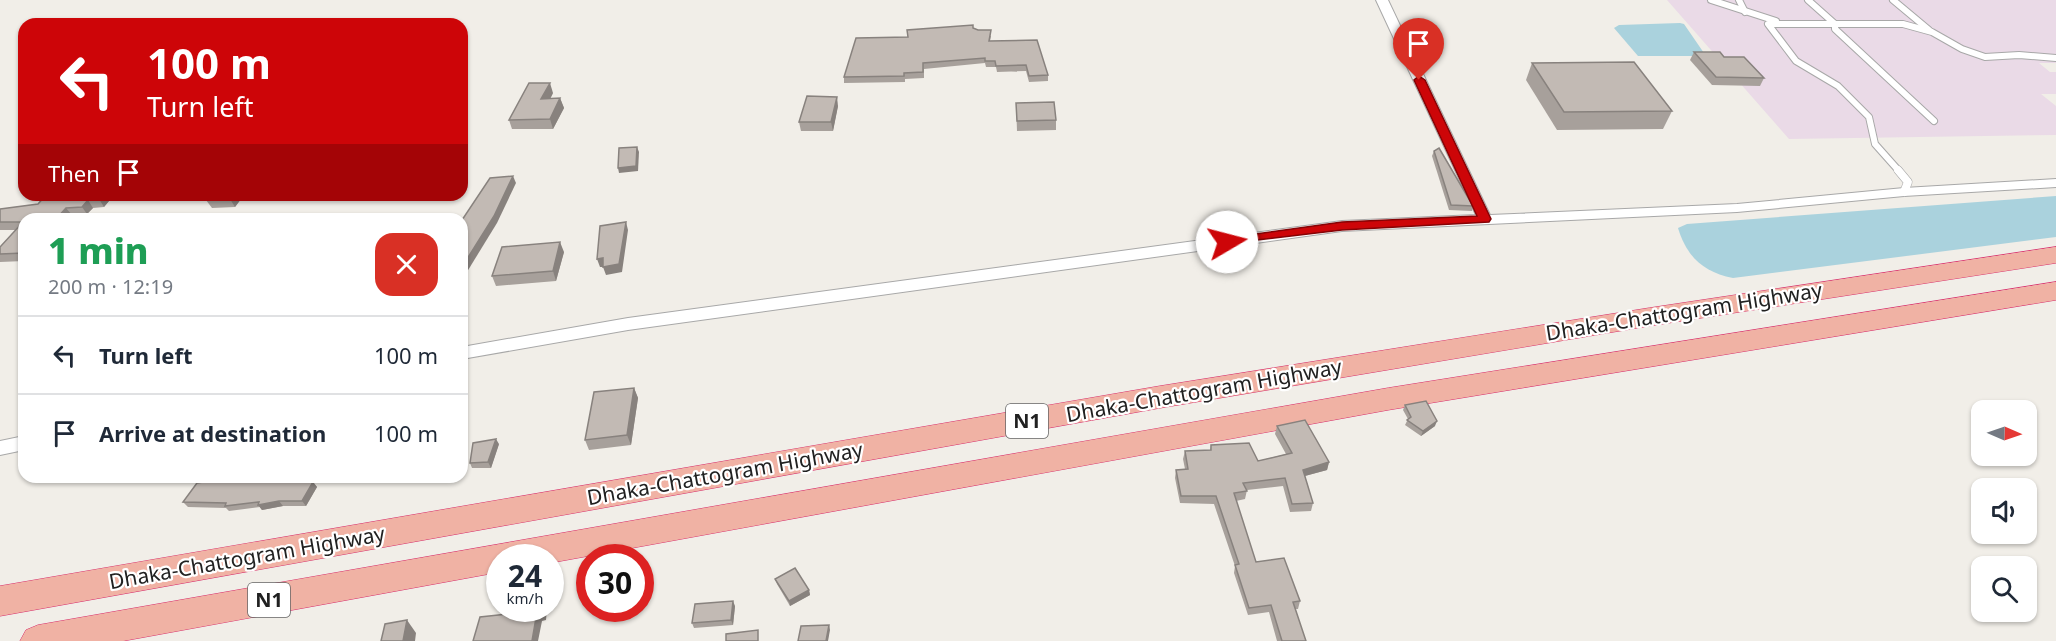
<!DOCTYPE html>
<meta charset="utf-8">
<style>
body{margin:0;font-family:"Noto Sans",sans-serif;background:#f6f6f7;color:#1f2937;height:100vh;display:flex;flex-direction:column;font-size:22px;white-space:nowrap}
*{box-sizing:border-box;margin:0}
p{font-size:20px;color:#747a83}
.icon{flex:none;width:33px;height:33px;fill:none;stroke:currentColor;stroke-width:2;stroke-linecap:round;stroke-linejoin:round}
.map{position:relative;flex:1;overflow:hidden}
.panel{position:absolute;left:18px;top:213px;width:450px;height:270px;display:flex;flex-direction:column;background:#fff;border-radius:18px;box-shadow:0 2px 4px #0004}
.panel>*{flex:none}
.top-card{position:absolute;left:18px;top:18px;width:450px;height:183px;border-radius:18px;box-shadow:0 2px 4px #0004;background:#cd0508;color:#fff;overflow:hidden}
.needle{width:39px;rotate:92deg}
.fabs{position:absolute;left:1971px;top:400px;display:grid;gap:12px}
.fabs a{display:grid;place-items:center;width:66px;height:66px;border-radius:12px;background:#fff;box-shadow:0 2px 4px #0004;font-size:30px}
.speed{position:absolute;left:486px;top:544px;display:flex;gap:12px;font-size:30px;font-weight:700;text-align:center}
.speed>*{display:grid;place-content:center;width:78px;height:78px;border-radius:50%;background:#fff;box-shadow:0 2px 4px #0004;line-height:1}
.speed small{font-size:15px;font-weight:400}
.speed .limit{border:9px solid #d22;background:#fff;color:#111}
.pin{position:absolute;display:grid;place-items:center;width:51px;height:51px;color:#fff;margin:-62px -26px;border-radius:50% 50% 50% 0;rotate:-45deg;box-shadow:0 0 6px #0007}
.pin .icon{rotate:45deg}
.me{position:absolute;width:66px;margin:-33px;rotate:82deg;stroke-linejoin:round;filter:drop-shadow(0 0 4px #0008)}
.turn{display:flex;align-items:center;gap:21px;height:126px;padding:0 30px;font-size:27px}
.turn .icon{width:78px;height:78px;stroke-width:2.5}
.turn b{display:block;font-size:42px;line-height:51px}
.then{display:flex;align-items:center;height:57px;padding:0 30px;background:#0003;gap:12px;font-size:22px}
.round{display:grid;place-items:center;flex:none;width:63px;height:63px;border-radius:18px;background:#f6f6f7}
.headline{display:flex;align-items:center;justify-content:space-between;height:102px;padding:0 30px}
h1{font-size:36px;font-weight:800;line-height:45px;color:#1e9e55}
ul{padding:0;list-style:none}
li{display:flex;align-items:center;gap:18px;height:78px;padding:0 30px;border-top:2px solid #e0e1e3}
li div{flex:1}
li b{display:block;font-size:22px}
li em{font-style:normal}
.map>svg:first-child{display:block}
.industrial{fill:#eadae7}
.water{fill:#aad2dd}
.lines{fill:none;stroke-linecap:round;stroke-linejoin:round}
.service-far1-casing{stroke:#a8a8a8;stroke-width:8}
.service-casing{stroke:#a8a8a8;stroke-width:9}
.minor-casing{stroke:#a8a8a8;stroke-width:2}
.trunk-casing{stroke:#d72d6a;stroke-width:1}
.service-far1{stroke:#fff;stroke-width:6}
.service{stroke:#fff;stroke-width:8}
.minor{fill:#fff;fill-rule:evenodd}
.trunk{fill:#f0b2a4;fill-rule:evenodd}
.wall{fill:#a7a09b}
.shaded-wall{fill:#88827e}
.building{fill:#c2bab4;stroke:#88827e;stroke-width:1.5}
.route{fill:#cd0508;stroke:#850305;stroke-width:1.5}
.labels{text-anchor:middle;stroke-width:4.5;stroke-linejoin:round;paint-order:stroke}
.shield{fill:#fff;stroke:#646464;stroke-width:1.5}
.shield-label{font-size:20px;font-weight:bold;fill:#212121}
.street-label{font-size:21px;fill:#212121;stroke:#fff}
</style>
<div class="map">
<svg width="2056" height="641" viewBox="0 0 2056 641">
<rect width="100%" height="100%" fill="#f1eee8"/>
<path class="industrial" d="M1667 0H2056V63H2039L2050 72H2056V94H2041L2056 106V135L1789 139Z"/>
<g class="water">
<path d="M1680 23 1684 24 1706 56H1638L1614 28 1619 25Z"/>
<path d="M2056 196V237L1733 278C1703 272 1687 257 1678 228L1687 224Z"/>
</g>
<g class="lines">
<defs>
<g id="service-far1">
<path d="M1711 0 1776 21"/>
<path d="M1739 0 1745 12"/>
<path d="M1808 0 1835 24V29L1934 121"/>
<path d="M1893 0 1929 30"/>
<path d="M1899 171 1875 144 1869 117 1838 86 1796 61 1768 24H1903L1932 32 1962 49 1985 57 2019 55 2056 58"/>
</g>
<path id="service" d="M1898 170 1908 182 1904 192"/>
<g id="minor">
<path d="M1376 0H1388L1490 215 1737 204 1904 188 2056 179V187L1904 196 1737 212 1342 231 628 330 462 359V347L628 318 1342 221 1476 215Z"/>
<path d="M24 436V450L0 455V441Z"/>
</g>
<g id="trunk">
<path d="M2056 247V263L1649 326 1160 408 0 616V586L1160 386 1649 308Z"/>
<path d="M2056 282V300L1388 410 550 563V558H500V572L123 641H20L26 630 38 625 1388 388Z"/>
</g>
</defs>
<use href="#service-far1" class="service-far1-casing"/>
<use href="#service" class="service-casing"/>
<use href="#minor" class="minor-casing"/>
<use href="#trunk" class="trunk-casing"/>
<use href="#service-far1" class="service-far1"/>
<use href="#service" class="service"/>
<use href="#minor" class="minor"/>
<use href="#trunk" class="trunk"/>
</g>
<g class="wall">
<path d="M973 28 991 36 990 41 1048 75V81L1029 82 1026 71 997 72 996 67H986L985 63 924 69V78L905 79V82L844 83V77L908 37Z"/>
<path d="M1694 52 1724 57 1764 78 1760 86 1712 85 1690 60Z"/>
<path d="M1532 63 1672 111 1663 129 1557 130 1526 80Z"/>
<path d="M553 93 550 99 560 98 564 108 553 129H512L509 120Z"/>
<path d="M1016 103 1056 120V130L1017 131Z"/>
<path d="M838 106 833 131H801L799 122Z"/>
<path d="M1434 151 1473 206 1472 211 1449 210 1432 156Z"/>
<path d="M46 195 121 199 109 201 104 207 93 208 87 214 24 219V261L0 262V247L16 230H0V209L38 204Z"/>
<path d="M244 195 235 207 212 208 206 200Z"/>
<path d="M367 195H415L414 198 369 199Z"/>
<path d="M564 252 556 281 496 286 492 276Z"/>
<path d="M634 388 638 398 631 445 589 450 585 440Z"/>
<path d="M1405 405 1435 426 1421 436 1405 425 1408 419 1403 410Z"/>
<path d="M1277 426 1329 462 1327 470 1305 476 1313 503 1311 511 1290 512 1283 486 1247 490 1245 499 1236 501 1256 562 1300 601 1298 609H1295L1306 641H1277L1269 612 1248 615 1234 573 1235 566 1214 504 1180 503 1175 478 1176 470 1185 469 1183 459 1185 451 1210 450 1211 445 1258 461 1286 454 1275 434Z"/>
<path d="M499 444 491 468H472L470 463Z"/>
<path d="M301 482H313L317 487 306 506H283L262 510 260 507 229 511 226 508 188 507 183 502Z"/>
<path d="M775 579 809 590 810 595 790 606 777 584Z"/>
<path d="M735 606 733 625 694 628 692 623Z"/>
</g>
<g class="shaded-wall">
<path d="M550 83 553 93 545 109 541 99Z"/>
<path d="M837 97 838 106 833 131 831 122Z"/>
<path d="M560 98 564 108 553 129 550 119Z"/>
<path d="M637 147 639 152 638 171 619 173 618 168Z"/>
<path d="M513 176 516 183 497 223 462 280V267Z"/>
<path d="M102 195H122L121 199 109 201 104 207 99 199Z"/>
<path d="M233 195H244L235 207 230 199Z"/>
<path d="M88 200 93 208 87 214 82 207Z"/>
<path d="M66 208 72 215 68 219H56Z"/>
<path d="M626 222 628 230 622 272 606 275 603 267H600L597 259Z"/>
<path d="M560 242 564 252 556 281 553 271Z"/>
<path d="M634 388 638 398 631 445 627 435Z"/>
<path d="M1437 421 1435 426 1421 436 1423 431Z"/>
<path d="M496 439 499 444 491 468 488 462Z"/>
<path d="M1329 462 1327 470 1301 477 1303 470Z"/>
<path d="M297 477H302L299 487 295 482Z"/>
<path d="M313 482 317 487 306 506 302 501Z"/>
<path d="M279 501 283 506 262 510 258 505Z"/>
<path d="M809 590 810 595 790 606 789 601Z"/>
<path d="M733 601 735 606 733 625 731 620Z"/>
<path d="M542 609H547L546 620 542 621 538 641H532L537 612Z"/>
<path d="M407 620 416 633 415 641H403Z"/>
<path d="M829 625 830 630 828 641H826Z"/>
</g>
<g class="building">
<path d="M973 25V28L978 30H991L989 41 1037 40 1048 75 1029 76 1026 65 996 66 995 61H985V58L923 63V72L904 73V76L844 77 856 38 908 37 907 30Z"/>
<path d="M1694 52H1720L1724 57H1744L1764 78 1716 77Z"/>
<path d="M1634 62 1672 111 1564 112 1532 63Z"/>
<path d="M529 83H550L541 99 560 98 550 119 509 120Z"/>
<path d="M807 96 837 97 831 122H799Z"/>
<path d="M1054 102 1056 120 1017 121 1016 103Z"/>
<path d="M637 147 636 166 618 168 619 148Z"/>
<path d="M1439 148 1473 206 1451 205 1434 151Z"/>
<path d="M513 176 494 216 462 267V239L465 231H462V220L490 178Z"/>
<path d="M46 195H102L99 199 88 200 82 207 66 208 56 219H24V253L0 254V247L23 222H0V209L38 204Z"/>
<path d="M210 195H233L230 199 206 200Z"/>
<path d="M626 222 619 264 603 267V258L597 259 600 226Z"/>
<path d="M560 242 553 271 492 276 502 247Z"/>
<path d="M634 388 627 435 585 440 594 392Z"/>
<path d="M1426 401 1437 421 1423 431 1407 420 1411 417 1405 405Z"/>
<path d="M1305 420 1329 462 1303 470 1313 503 1292 504 1285 478 1243 483 1247 491 1234 493 1256 562 1284 558 1300 601 1293 602 1306 641H1282L1271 605 1249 608 1235 565 1239 564 1216 496H1181L1176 470 1188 469 1185 451 1211 450V445L1249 443 1258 461 1292 453 1277 426Z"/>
<path d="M496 439 488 462 470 463 473 443Z"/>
<path d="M234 477H297L295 482H313L302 501H279L258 505 259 502 225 506 226 503 183 502 197 483Z"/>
<path d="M795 568 809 590 789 601 775 579Z"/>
<path d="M733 601 731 620 692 623 695 604Z"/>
<path d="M518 609H542V612H537L532 641H473L480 617 518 613Z"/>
<path d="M407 620 403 641H381L385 624Z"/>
<path d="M829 625 826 641H798L801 626Z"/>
<path d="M758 630V641H726V634Z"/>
</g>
<path class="route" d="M1419 76 1425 80 1491 219 1489 222 1342 230 1223 244 1221 242 1227 238 1342 222 1477 216 1414 80Z"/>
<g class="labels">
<g class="shield">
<rect x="1006" y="404" width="42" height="34" rx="4.5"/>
<rect x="248" y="583" width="42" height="34" rx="4.5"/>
</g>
<g class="shield-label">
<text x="1027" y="428">N1</text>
<text x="269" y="607">N1</text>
</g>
<g class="street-label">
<text transform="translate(1684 312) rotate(-9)" y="7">Dhaka-Chattogram Highway</text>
<text transform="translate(1204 391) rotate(-10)" y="7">Dhaka-Chattogram Highway</text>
<text transform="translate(725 474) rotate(-10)" y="7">Dhaka-Chattogram Highway</text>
<text transform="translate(247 558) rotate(-10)" y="7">Dhaka-Chattogram Highway</text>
</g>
</g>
</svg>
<div class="fabs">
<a><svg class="needle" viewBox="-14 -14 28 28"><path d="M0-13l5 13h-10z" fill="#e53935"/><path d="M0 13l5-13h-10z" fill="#747a83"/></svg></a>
<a><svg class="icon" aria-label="sound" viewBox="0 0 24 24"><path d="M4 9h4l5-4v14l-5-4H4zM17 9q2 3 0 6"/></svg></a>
<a><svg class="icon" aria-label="search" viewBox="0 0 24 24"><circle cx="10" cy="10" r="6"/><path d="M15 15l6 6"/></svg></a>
</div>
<div class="speed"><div>24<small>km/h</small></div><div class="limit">30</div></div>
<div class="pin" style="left:1419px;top:80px;background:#d93025"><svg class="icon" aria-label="arrive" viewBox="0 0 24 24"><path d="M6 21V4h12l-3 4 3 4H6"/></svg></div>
<svg class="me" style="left:1227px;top:242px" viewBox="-20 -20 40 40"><circle r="19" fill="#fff"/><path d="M0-13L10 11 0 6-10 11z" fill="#cd0508"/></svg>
<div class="top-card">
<div class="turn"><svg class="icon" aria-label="left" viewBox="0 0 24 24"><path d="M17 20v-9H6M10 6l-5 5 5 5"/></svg><div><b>100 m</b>Turn left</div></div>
<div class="then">Then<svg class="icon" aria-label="arrive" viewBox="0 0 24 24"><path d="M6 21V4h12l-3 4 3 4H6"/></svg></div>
</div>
<section class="panel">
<div class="headline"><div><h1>1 min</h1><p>200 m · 12:19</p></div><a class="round" style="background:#d93025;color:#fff"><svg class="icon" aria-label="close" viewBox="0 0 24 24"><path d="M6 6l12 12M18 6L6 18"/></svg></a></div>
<ul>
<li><svg class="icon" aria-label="left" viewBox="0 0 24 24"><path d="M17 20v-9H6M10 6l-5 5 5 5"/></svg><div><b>Turn left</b></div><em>100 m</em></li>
<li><svg class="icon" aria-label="arrive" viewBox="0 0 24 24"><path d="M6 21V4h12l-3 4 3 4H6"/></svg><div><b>Arrive at destination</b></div><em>100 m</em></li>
</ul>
</section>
</div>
